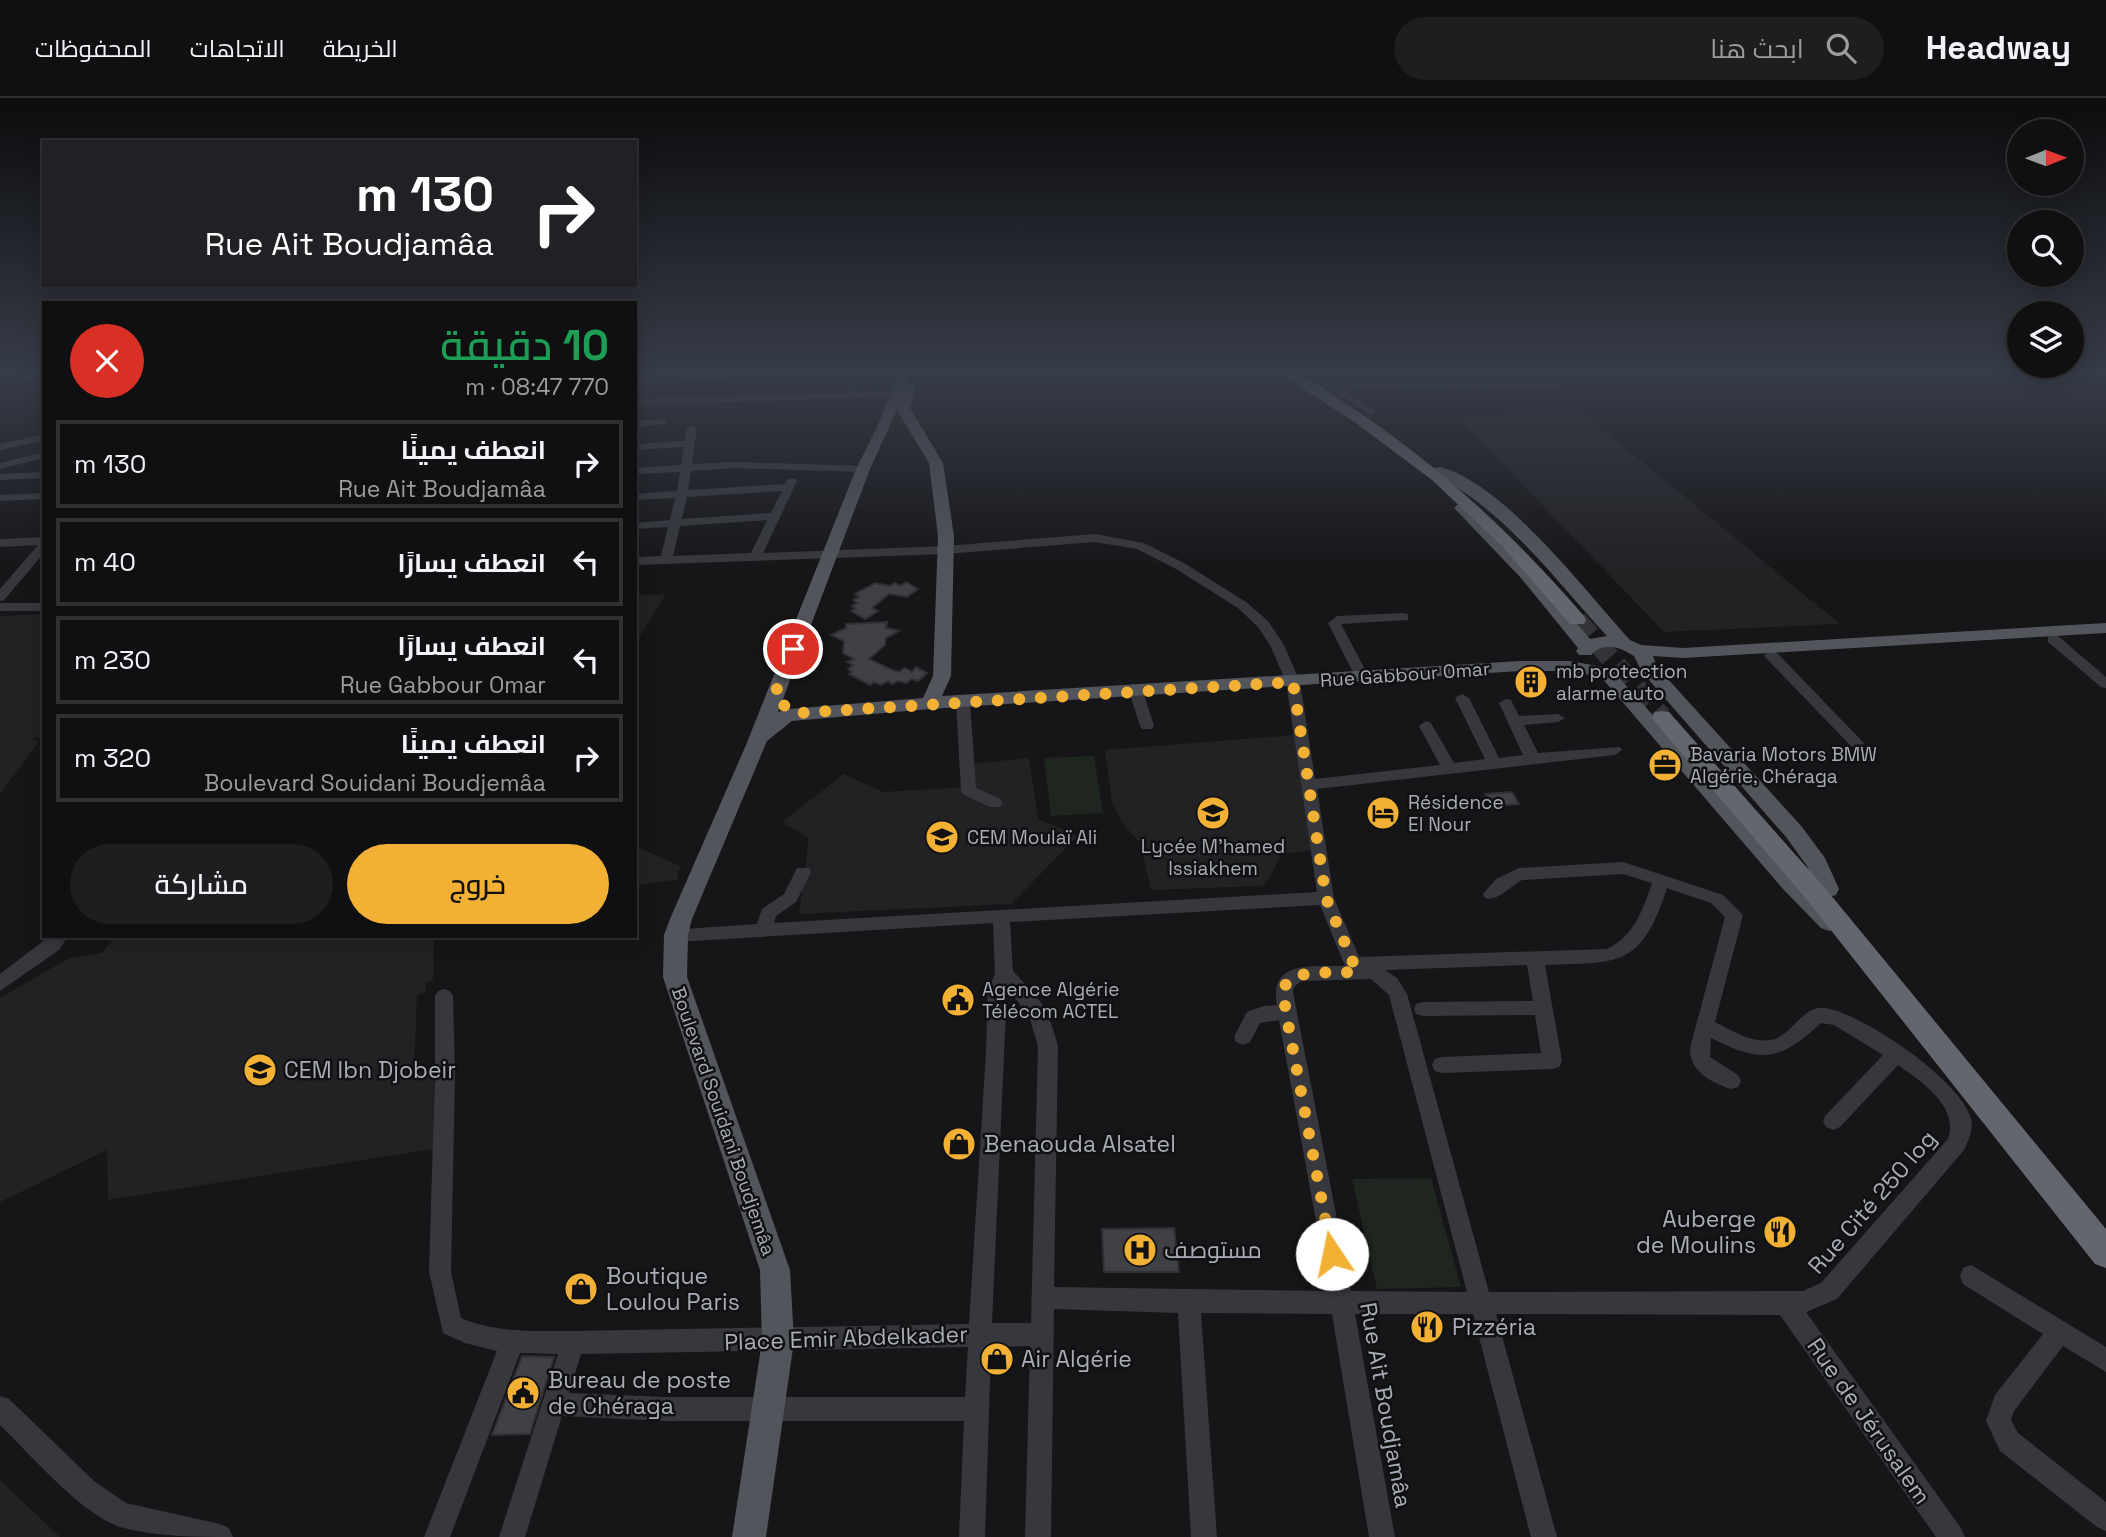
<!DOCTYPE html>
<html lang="ar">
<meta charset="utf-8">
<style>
body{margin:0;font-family:"Space Grotesk",Cairo,sans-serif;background:#1e1e20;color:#f1f3f6;direction:rtl;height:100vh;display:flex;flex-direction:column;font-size:26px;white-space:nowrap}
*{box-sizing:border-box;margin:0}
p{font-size:23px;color:#9c9d9f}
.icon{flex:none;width:38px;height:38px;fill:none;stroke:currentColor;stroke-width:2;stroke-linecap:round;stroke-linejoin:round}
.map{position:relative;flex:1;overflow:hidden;direction:ltr}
.drawer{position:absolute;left:42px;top:203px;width:595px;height:637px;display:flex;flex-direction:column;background:#101012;border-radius:0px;box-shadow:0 4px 18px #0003,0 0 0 2px #303032;direction:rtl}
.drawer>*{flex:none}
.hud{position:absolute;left:42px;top:42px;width:595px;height:147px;border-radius:0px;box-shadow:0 4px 18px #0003,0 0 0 2px #303032;direction:rtl;background:#202124;color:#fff;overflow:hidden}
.needle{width:46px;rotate:89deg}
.tools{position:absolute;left:2007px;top:21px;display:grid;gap:14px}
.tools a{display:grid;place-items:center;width:77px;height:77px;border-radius:50%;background:#101012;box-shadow:0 4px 18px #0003,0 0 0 2px #303032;font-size:35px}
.pin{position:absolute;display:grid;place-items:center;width:60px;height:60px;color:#fff;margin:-30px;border:4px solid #fff;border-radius:50%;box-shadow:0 2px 7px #0007}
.me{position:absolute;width:77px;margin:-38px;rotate:349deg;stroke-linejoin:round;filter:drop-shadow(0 0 5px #0008)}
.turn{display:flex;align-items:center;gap:24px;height:147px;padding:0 28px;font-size:32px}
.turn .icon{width:91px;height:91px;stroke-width:2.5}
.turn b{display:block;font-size:49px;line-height:60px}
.round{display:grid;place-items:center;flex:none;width:74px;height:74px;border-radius:37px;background:#1e1e20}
.headline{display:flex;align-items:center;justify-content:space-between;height:119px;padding:0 28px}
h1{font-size:42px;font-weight:600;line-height:52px;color:#1e9e55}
.button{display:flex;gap:14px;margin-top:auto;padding:14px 28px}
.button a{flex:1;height:80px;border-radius:42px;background:#f2b134;color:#111;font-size:28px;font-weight:600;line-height:80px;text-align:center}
.button a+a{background:#1e1e20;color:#f1f3f6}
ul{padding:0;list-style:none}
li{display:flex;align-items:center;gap:21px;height:88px;margin:0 14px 10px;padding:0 14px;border:4px solid #303032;border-radius:0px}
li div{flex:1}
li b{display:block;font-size:26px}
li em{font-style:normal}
header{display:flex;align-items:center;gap:42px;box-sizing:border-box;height:98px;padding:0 35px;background:#101012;border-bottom:2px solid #303032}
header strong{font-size:33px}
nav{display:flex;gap:38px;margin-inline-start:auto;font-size:24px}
.search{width:490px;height:63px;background:#1e1e20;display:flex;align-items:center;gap:18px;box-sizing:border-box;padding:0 24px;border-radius:38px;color:#9c9d9f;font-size:26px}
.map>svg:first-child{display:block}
.built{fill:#222225}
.green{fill:#1e261f}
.building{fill:#404145;stroke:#303034;stroke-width:2}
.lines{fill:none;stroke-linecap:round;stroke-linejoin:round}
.highway-tunnel{stroke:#333438;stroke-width:20;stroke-dasharray:20 10;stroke-linecap:butt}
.minor{fill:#37383d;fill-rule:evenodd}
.major{fill:#53555c;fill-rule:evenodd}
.highway{fill:#63666e;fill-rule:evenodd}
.route{stroke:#f2b134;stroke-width:12;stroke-dasharray:0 21.6}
.labels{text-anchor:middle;stroke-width:5;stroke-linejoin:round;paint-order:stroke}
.poi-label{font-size:19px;fill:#a8adb8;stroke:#111113;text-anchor:start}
.street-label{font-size:19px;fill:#a8adb8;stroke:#111113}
.near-poi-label{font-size:23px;fill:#a8adb8;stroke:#111113;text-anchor:start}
.near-street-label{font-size:23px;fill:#a8adb8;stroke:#111113}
</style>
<header>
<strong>Headway</strong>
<div class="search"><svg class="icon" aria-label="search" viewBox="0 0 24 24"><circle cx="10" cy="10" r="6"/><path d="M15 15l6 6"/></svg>ابحث هنا</div>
<nav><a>الخريطة</a><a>الاتجاهات</a><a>المحفوظات</a></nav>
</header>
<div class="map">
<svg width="2106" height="1439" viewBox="0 0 2106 1439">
<rect width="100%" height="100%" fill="#161618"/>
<g class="built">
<path d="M1579 312 1840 526 1664 534 1459 320Z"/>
<path d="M666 496 635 546V497Z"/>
<path d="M44 516V639L31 640 39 644 0 696V518Z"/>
<path d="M1294 637 1314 752 1281 756 1271 778 1262 788 1151 792 1140 745 1123 726 1112 704 1105 652Z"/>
<path d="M1029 660 1038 721 1078 738 1011 806 799 816 809 740 782 724 844 676 883 694 971 689 970 666Z"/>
<path d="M635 748 680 768 677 782 635 787Z"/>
<path d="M116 838H434L433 883 426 885 425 894 417 897 414 975 434 970 433 1051 108 1102 107 1052 0 1104V900L69 860 102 855Z"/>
<path d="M0 1382 60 1439H0Z"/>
</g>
<g class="green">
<path d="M1094 658 1103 715 1051 718 1044 660Z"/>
<path d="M1431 1080 1461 1189 1377 1191 1352 1081Z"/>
</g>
<g class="building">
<path d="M906 484 918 491 907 499 889 496 872 510 878 513 865 521 851 513 856 511 852 508 857 505 853 502 859 499 855 496 875 485 890 488 895 485 901 488Z"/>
<path d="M887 524 886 530 899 533 886 540 885 547 869 561 892 572 899 574 905 570 912 574 916 569 927 575 918 583 912 581 906 585 898 583 892 586 888 583 881 587 874 584 870 587 849 576 852 574 848 571 853 567 847 564 854 561 843 555 844 543 831 537 846 530V526Z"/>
<path d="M1512 694 1519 706 1492 708 1485 696Z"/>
<path d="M1174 1130 1179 1174H1104L1102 1131Z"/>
<path d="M522 1258 554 1259 530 1336 492 1337Z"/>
</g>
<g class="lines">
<path class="highway-tunnel" d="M1577 522 1662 619"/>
<g class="minor">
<path d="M791 272 793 274 788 277 635 286V280Z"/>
<path d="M823 272H833L826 283 823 284 818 281Z"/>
<path d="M856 272H866L856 294 897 293 902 296 897 299 635 307V301L846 295Z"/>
<path d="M1299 272H1310L1335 287 1411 284 1413 283 1405 272H1415L1422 284 1448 287 1552 285 1540 272H1550L1565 288 1560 291C1487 292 1416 290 1343 292L1375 312V316L1371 317Z"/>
<path d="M44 275V281L0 287V281Z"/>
<path d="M662 321 666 322V326L635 329V323Z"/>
<path d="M692 327 697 330 692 366 735 364 863 368 868 371 863 374 735 370 691 373 688 392 785 386 788 381H796L797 383 763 455 945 448 1095 436 1144 445 1184 465 1246 504 1268 523 1284 547 1300 584 1315 681 1440 667 1419 628 1426 623 1431 625 1454 665 1485 661 1455 600 1462 596 1469 600 1499 660 1523 657 1499 605 1506 601 1511 602 1519 618 1558 616 1565 620 1558 624 1524 627 1538 655 1620 649 1622 652 1615 657 1317 691 1334 800 1359 859 1607 851C1634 838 1643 812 1652 785L1623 776 1522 782C1510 788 1498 804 1485 800L1483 796 1496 781 1519 770 1623 764 1723 797 1743 817 1715 924C1732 933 1751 945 1771 942 1792 938 1802 907 1825 910 1862 915 1962 983 1971 1021 1974 1032 1968 1043 1964 1052L1837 1201 1806 1214 1961 1430 1965 1439H1936L1780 1217 1496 1216 1557 1439H1531L1473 1216H1355L1395 1439H1369L1332 1216 1201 1215 1217 1439H1191L1178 1215 1054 1211 1051 1439H1025L1030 1248 991 1249 985 1439H959L964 1323H665L562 1318 525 1439H499L558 1256 520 1255 450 1439H424L497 1253 465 1245 443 1235 429 1174 435 976V898L438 893 444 891 450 893 453 898 455 976 451 1174 461 1220C496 1235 536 1233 573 1233L969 1226 986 955 988 891 995 876 993 825 676 844 670 842 667 837 670 832 757 826 762 811 784 796 797 770H809L811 774 796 804 776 818 774 825 1317 794 1286 584 1270 547 1258 529 1238 510 1176 471 1137 451 1095 444 945 456 635 467V459L661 458 668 429 635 431V425L670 422 675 400 635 402V396L677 393 680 374 635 376V370L681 367 684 349 635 352V346L685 343 687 330ZM782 393 771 415 682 421 687 399ZM767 422 751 455 673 458 680 428ZM1667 790 1711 805 1725 819 1690 950C1689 973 1712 985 1731 991L1738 989 1741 983 1738 977 1710 959 1711 940C1762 966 1780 963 1821 925L1834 927 1883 957 1826 1017 1823 1023 1826 1029 1833 1032 1840 1029 1898 967C1922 984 1959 1008 1948 1041L1821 1185 1803 1193 1489 1194 1407 896 1397 880 1385 872 1527 867 1533 903 1423 904 1416 906 1414 911 1416 916 1423 918 1535 917 1541 955 1442 959 1435 961 1432 967 1435 973 1442 975 1552 971 1559 969 1562 963 1545 867C1620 864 1641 870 1667 790ZM1320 807 1345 868C1315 869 1268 861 1277 907L1264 908 1247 914 1234 939 1236 944 1243 947 1250 944 1260 925 1279 922 1329 1193 1054 1189 1058 948 1051 925 1040 903 1013 873 1010 824ZM1371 881 1389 897 1467 1194 1351 1193 1293 894 1294 889 1301 883ZM1007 890 1029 918 1038 948 1031 1225H992ZM968 1249 965 1299H665L569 1295 581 1256Z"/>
<path d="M37 338 41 339V343L0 352V346Z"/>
<path d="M44 354V360L0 371V365Z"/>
<path d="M44 374V380L0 382V376Z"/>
<path d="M44 395V401L0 403V397Z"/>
<path d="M44 439V455L4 502 0 503V491L38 447 0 449V441Z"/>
<rect x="0" y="505" width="44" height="8"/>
<path d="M1403 515 1408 516V522L1341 526 1369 579 1367 582H1357L1328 525 1337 518Z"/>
<path d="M2053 537 2058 538 2106 579V590L2101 589 2048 544V538Z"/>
<path d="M1771 553 1776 554 1862 643 1864 646 1862 649H1852L1766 560 1764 557Z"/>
<path d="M1136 589 1143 593 1154 628 1152 631H1142L1140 628 1129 593Z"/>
<path d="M963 599 970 603 976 690 1000 701 1003 705 1000 709H990L964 697 961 693 956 603Z"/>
<path d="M50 838H68L59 852 0 893V876Z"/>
<path d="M1971 1167 2106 1249V1274L2063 1248 2014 1313 2011 1322 2018 1335 2106 1404V1433L2097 1429 2000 1353 1986 1323 1995 1297 2043 1236 1963 1186 1960 1178 1963 1170Z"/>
<path d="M0 1298 9 1301 94 1383 126 1405 220 1426 229 1430 233 1439C195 1439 156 1439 120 1429 81 1416 30 1356 0 1327Z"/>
</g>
<g class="major">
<path d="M900 272H912L907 286 915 289 910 310 943 365 954 438 951 578 942 598 1520 563H1569L1610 570 1841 824 1837 830 1829 833 1821 830 1783 791 1601 579 1569 573H1520L930 611 792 623 767 643 692 821 688 837 687 879 790 1172 794 1243 766 1439H732L762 1243 760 1172 663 879 664 837 670 821 746 647 856 371 878 327ZM897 312 929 365 938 438 933 578 923 600 789 611 778 614 870 371Z"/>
<path d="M1440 369C1504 385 1585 493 1630 542L1641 547 1683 550 2106 525V535L1683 560 1653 558 1657 569 1802 729 1825 760 1839 791 1836 797 1828 799 1820 797 1807 768 1786 739 1642 574 1634 558C1620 549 1604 543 1591 557H1579L1576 553 1578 550 1521 480 1457 413 1454 410 1457 407H1467L1533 474 1590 541 1607 538C1551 477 1509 417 1435 376L1433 373 1435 370Z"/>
</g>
<g class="highway">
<path d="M1274 272C1279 272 1286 271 1290 272 1306 276 1331 296 1345 305 1438 366 1511 434 1584 518L1586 522 1584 526H1570L1502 448 1432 382 1356 325Z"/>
<path d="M1662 613 1669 614 1825 790 2106 1131V1170L2095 1166 1807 802 1655 624 1652 619 1655 614Z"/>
</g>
</g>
<linearGradient id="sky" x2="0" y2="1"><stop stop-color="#0c0c0d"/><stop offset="0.58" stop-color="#363c48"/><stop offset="1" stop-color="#363c48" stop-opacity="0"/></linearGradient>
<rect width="2106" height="473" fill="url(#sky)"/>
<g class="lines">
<path class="route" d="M793 551 774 598 789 612 798 615 1293 584 1326 800 1357 874C1341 875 1293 871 1286 886 1282 895 1285 905 1286 915L1332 1156"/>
</g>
<defs>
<symbol id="building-disc" viewBox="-11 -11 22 22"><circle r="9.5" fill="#f2b134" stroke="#111113"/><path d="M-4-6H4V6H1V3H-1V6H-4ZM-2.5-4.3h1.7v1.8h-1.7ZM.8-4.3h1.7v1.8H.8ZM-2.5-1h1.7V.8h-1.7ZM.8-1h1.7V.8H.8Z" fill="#111"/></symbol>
<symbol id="office-disc" viewBox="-11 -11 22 22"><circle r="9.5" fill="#f2b134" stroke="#111113"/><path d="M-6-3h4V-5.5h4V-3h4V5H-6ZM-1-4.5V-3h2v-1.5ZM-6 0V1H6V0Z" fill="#111"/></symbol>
<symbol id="school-disc" viewBox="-11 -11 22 22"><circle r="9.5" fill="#f2b134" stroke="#111113"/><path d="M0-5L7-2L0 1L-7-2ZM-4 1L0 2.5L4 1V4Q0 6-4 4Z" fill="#111"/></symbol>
<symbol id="hotel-disc" viewBox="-11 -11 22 22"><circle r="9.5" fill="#f2b134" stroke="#111113"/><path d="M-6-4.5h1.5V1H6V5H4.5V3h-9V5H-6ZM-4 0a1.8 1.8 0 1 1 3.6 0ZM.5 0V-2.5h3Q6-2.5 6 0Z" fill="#111"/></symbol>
<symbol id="civic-disc" viewBox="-11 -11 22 22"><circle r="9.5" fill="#f2b134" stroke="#111113"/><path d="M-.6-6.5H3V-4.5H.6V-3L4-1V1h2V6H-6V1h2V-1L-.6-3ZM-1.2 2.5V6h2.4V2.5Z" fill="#111"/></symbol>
<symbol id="shop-disc" viewBox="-11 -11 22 22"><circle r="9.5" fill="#f2b134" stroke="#111113"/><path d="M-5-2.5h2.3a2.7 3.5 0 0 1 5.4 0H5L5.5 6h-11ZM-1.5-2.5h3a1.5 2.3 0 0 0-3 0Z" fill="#111"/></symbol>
<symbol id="restaurant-disc" viewBox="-11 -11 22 22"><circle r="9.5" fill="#f2b134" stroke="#111113"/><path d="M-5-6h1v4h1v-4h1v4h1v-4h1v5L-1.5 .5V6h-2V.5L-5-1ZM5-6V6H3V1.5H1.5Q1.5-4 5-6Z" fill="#111"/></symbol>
<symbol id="hospital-disc" viewBox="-11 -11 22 22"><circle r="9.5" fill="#f2b134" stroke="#111113"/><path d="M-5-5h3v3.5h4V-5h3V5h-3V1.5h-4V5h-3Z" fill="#111"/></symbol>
</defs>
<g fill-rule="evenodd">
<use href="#building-disc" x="1512" y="565" width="38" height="38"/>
<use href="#office-disc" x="1646" y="648" width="38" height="38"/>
<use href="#school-disc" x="1194" y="696" width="38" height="38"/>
<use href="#hotel-disc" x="1364" y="696" width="38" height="38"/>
<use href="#school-disc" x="923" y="720" width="38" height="38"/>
<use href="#civic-disc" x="939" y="883" width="38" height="38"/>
<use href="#school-disc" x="241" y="953" width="38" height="38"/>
<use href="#shop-disc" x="940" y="1027" width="38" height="38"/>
<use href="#restaurant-disc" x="1761" y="1115" width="38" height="38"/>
<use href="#hospital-disc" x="1121" y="1133" width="38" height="38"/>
<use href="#shop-disc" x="562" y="1172" width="38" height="38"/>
<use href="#restaurant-disc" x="1408" y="1210" width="38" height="38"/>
<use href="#shop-disc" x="978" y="1242" width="38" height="38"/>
<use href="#civic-disc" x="504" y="1276" width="38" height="38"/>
</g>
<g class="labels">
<g class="poi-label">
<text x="1556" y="580">mb protection<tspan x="1556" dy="22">alarme auto</tspan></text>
<text x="1690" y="663">Bavaria Motors BMW<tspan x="1690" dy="22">Algérie, Chéraga</tspan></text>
<text x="1408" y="711">Résidence<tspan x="1408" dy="22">El Nour</tspan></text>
<text x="967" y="746">CEM Moulaï Ali</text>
<text x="1213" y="755" text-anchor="middle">Lycée M'hamed<tspan x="1213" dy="22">Issiakhem</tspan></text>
<text x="982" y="898">Agence Algérie<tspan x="982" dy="22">Télécom ACTEL</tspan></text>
</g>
<g class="street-label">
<text transform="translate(1405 576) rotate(-4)" y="7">Rue Gabbour Omar</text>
<text transform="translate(724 1023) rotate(71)" y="7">Boulevard Souidani Boudjemâa</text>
</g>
<g class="near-poi-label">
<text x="284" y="980">CEM Ibn Djobeir</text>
<text x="984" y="1054">Benaouda Alsatel</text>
<text x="1756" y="1129" text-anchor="end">Auberge<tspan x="1756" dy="26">de Moulins</tspan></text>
<text x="1164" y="1160">مستوصف</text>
<text x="606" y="1186">Boutique<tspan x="606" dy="26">Loulou Paris</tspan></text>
<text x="1452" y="1237">Pizzéria</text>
<text x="1021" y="1269">Air Algérie</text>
<text x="548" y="1290">Bureau de poste<tspan x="548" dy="26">de Chéraga</tspan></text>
</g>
<g class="near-street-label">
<text transform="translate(1872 1104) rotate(-49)" y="8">Rue Cité 250 log</text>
<text transform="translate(846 1240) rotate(-2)" y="8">Place Emir Abdelkader</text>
<text transform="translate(1386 1307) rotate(80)" y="8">Rue Ait Boudjamâa</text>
<text transform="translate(1869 1323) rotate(55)" y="8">Rue de Jérusalem</text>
</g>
</g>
</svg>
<div class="tools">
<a><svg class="needle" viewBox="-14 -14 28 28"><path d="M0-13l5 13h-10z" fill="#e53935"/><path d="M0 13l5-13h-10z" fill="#9c9d9f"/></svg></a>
<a><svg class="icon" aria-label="search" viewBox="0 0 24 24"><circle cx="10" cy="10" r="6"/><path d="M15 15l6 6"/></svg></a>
<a><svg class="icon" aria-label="layers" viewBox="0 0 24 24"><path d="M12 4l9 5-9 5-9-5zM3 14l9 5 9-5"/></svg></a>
</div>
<div class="pin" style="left:793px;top:551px;background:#d93025"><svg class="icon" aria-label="arrive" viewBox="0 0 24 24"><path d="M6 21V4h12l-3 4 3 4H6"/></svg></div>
<svg class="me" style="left:1332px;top:1156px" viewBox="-20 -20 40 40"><circle r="19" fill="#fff"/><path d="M0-13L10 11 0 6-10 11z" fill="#f2b134"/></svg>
<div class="hud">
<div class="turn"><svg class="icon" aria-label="right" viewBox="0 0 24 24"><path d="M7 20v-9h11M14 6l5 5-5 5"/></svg><div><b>130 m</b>Rue Ait Boudjamâa</div></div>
</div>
<section class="drawer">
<div class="headline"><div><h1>10 دقيقة</h1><p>770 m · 08:47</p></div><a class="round" style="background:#d93025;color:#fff"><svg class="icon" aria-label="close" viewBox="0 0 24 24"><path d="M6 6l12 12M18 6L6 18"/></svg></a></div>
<ul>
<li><svg class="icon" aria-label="right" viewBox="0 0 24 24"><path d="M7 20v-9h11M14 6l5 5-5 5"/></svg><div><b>انعطف يمينًا</b><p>Rue Ait Boudjamâa</p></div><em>130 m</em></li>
<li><svg class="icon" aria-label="left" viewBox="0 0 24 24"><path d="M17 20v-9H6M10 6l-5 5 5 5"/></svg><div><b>انعطف يسارًا</b></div><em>40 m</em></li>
<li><svg class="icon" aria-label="left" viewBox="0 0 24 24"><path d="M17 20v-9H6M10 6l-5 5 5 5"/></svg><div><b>انعطف يسارًا</b><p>Rue Gabbour Omar</p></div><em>230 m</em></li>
<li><svg class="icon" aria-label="right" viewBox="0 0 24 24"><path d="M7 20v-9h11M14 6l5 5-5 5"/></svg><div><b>انعطف يمينًا</b><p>Boulevard Souidani Boudjemâa</p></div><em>320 m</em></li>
</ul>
<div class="button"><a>خروج</a><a>مشاركة</a></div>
</section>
</div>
